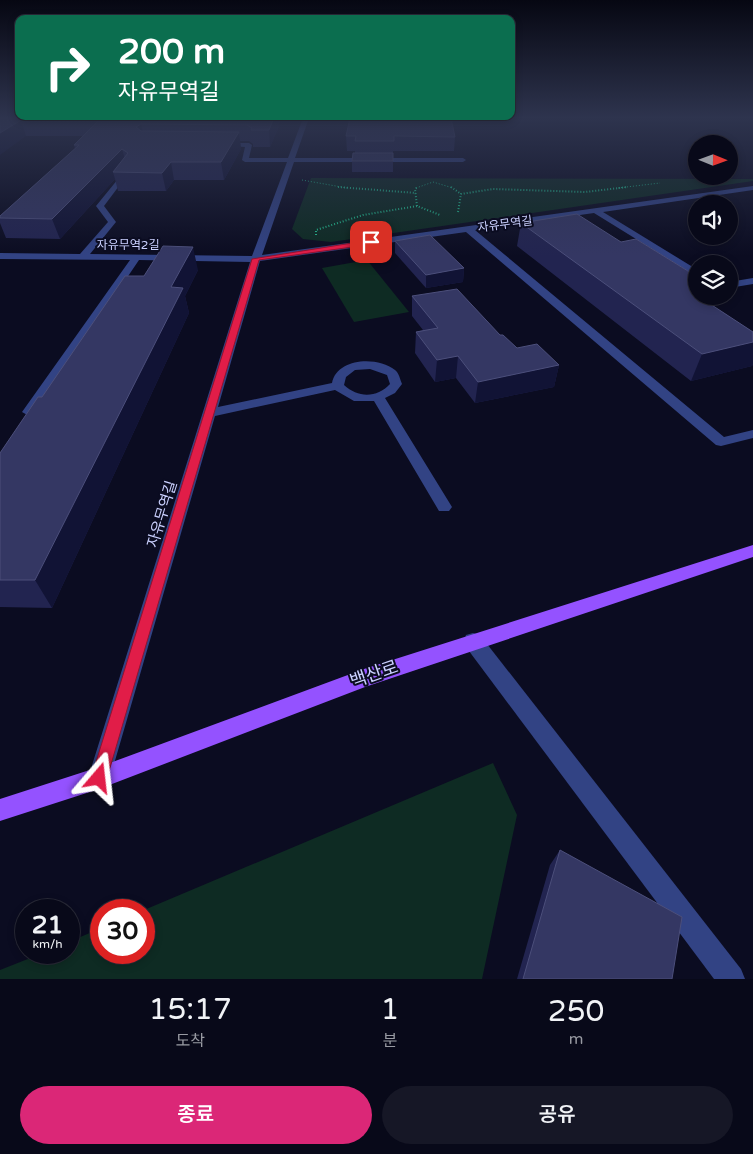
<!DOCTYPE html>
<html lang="ko">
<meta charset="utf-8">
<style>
body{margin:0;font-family:"Varela Round","Noto Sans KR",sans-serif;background:#161726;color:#f1f3f6;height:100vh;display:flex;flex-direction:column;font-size:19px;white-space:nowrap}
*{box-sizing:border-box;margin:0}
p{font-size:16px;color:#989aa2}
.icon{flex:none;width:28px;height:28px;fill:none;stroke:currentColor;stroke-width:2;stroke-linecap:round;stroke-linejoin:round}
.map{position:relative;height:979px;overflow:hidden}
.drawer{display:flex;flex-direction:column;background:#080919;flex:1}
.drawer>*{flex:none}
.banner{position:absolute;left:15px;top:15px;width:500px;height:105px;border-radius:10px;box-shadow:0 2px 8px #0003,0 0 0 1px #292a38;background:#0b6e4f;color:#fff;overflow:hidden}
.needle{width:32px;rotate:91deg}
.buttons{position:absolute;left:688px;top:135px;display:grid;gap:10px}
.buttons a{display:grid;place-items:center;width:50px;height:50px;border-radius:50%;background:#080919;box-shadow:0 2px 8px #0003,0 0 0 1px #292a38;font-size:25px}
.speed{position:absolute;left:15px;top:899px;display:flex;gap:10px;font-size:25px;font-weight:700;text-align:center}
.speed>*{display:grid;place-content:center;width:65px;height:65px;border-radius:50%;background:#080919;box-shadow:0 2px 8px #0003,0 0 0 1px #292a38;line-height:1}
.speed small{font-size:12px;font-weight:400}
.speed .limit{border:8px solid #d22;background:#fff;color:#111}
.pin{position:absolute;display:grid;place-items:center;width:42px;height:42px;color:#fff;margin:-21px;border-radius:10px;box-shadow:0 2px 8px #0006}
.me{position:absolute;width:55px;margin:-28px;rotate:17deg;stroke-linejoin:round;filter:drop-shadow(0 0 4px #0008)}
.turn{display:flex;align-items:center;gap:18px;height:105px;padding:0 20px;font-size:22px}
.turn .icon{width:65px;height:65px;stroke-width:2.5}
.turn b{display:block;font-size:35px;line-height:42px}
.eta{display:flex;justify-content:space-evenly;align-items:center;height:85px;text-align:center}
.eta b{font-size:30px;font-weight:600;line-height:35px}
.action{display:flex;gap:10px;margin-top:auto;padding:10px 20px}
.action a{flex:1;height:58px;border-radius:30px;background:#db2777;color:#fff;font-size:20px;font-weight:600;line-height:58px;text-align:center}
.action a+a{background:#161726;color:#f1f3f6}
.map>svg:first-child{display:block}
.green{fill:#0e2b23}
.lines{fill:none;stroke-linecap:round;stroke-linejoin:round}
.path-far1{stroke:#23bb8d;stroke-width:1;stroke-dasharray:1 2;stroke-linecap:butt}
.path{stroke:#23bb8d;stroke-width:2;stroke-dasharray:1 2;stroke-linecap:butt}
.minor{fill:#324384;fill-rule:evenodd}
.major{fill:#9452ff;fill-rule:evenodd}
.wall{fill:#222450}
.shaded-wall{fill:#111335}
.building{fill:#343763;stroke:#4c4f7b}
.route{fill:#e11d48;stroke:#92132f}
.labels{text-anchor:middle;stroke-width:4;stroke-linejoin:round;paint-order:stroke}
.far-street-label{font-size:12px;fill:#cbd1ff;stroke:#0b0c21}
.street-label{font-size:15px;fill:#cbd1ff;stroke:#0b0c21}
.near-street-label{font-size:18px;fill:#cbd1ff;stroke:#0b0c21}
</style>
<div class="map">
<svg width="753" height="979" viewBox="0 0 753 979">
<rect width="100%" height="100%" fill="#0b0c21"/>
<g class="green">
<path d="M311 178 753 179V181L331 242 303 239 292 229Z"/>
<path d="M367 260 409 312 354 322 322 268Z"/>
<path d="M493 763 517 815 482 979H0V970L43 953 69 952V942L101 928V952H144V910Z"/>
</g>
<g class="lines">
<g class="path-far1">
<path d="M302 180 347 188"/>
<path d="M416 188 433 182 453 188"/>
<path d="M618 188 660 183"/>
</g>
<g class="path">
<path d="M338 187 416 193"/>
<path d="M451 187 461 194"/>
<path d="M417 206 415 189 418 187"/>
<path d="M458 212 461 194 493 189 585 192 628 187"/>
<path d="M316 235V230L363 215 417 206 440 215"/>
</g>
<g class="minor">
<path d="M303 118H309L295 158H463L466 160 463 162H294L262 255 753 186V190L603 212 696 269V276L594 213 475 230 724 437 753 430V438L721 446 716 445 466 232 260 261 218 407 332 383C337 358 377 356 395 370 399 373 400 379 402 384L395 393 385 398 452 507 449 511H439L374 401H354L335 390 215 416 110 778 107 786 99 789 91 786 88 778 250 262 139 260 34 415 29 416 22 412 130 260 0 259V253L80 254 108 222 96 206 127 168 131 170 104 206 116 222 90 254 252 256 287 162H245L242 160 245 147 216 145 219 143H249L252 145 249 158H288ZM370 369 387 375 390 384C377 398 358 398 344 385L346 377 355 370Z"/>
<path d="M753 278V284L729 288V282Z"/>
<path d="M473 633 480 635 741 969 745 979H714L466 647 464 641 466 635Z"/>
</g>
<path class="major" d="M753 545V557L365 687 99 789 0 821V799L99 767 364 669Z"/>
</g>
<g class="wall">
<path d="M0 118H279V126L270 147H253V144L249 141H240L241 149 224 180H174L166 191H118L115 179 60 239 6 238 0 223V216L75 149 74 145 83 136H26Z"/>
<path d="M346 136 455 137 454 151H393V172H352V161L355 153V151H347Z"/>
<path d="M521 223 696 296H713L710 304 753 332V364L752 366 691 381 517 246Z"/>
<path d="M395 241 464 268 463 282 426 288 395 253Z"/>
<path d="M198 270 185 296 189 313 52 608 0 607V453L42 397 144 276Z"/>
<path d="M412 296 500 335 517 348 559 365 554 387 475 403 456 378 435 382 415 353 416 332 423 330 412 316Z"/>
<path d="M560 850 672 979H517L550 865Z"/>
</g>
<g class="shaded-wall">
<path d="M274 118H279V126L270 147 269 130Z"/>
<path d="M21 120 26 136 0 155V133Z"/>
<path d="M141 124 145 140 136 127Z"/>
<path d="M239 132 241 149 224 180 221 162Z"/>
<path d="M122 149 127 166 113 172 115 179 60 239 52 219Z"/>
<path d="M171 162 174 180 166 191 162 173Z"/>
<path d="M193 247 198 270 185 296 189 313 52 608 35 580 171 287Z"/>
<path d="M464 268 463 282 426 288V275Z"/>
<path d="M696 292V296H713L706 313 692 293Z"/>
<path d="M753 342V364L752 366 691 381 702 354Z"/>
<path d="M458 356 456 378 435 382 437 360Z"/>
<path d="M559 365 554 387 475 403 478 382Z"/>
</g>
<g class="building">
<path d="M0 118H274L269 130H251L252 128 247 125 141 124 136 127 141 131 239 132 221 162H171L162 173 113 172 128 153 122 149 52 219 0 218V216L79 145H74L99 120H21L0 133Z"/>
<path d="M350 118H451L455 137 394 136V141H355L356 136H346Z"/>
<path d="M353 153H393V161H352Z"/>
<path d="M577 214 621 242 636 239 696 276V292L692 293 696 295V296H698L753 332V342L702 354 521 223Z"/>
<path d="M430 235 464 268 426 275 395 241Z"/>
<path d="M163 246 193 247 171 287 183 288 35 580H0V453L38 397H42L125 276H144Z"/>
<path d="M457 289 500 335H503L517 348 537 344 559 365 478 382 458 356 437 360 416 332 438 328 412 296Z"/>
<path d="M560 850 682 917 672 979H523Z"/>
</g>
<linearGradient id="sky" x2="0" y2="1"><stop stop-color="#060712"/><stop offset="0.46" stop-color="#2e344e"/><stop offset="1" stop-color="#2e344e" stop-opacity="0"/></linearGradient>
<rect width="753" height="256" fill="url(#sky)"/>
<path class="route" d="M371 240 374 244 259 260 107 778 105 784 99 786 93 784 91 778 252 259Z"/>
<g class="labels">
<g class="far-street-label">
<text transform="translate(505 224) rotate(-8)" y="4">자유무역길</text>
<text x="128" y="249">자유무역2길</text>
</g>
<g class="street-label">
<text transform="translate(162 514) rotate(-73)" y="5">자유무역길</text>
</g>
<g class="near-street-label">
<text transform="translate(374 674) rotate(-19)" y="6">백산로</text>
</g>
</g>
</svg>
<div class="buttons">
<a><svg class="needle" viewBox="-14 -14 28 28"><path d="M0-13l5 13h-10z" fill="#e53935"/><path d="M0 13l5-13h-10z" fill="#989aa2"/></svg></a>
<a><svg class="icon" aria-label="sound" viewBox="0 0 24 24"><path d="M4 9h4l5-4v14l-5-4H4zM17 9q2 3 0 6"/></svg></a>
<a><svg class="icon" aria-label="layers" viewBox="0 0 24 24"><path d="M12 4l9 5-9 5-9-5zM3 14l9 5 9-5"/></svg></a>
</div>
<div class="speed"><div>21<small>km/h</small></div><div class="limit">30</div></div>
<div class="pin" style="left:371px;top:242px;background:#d93025"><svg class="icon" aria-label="arrive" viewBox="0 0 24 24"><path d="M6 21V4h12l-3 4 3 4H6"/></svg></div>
<svg class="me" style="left:99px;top:778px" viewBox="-20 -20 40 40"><path d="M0-17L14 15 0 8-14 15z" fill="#e11d48" stroke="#fff" stroke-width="4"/></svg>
<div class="banner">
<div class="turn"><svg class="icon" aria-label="right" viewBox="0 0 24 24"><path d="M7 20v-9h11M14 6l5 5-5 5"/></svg><div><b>200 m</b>자유무역길</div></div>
</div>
</div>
<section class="drawer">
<div class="eta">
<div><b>15:17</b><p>도착</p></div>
<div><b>1</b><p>분</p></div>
<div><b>250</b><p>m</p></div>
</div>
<div class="action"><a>종료</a><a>공유</a></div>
</section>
